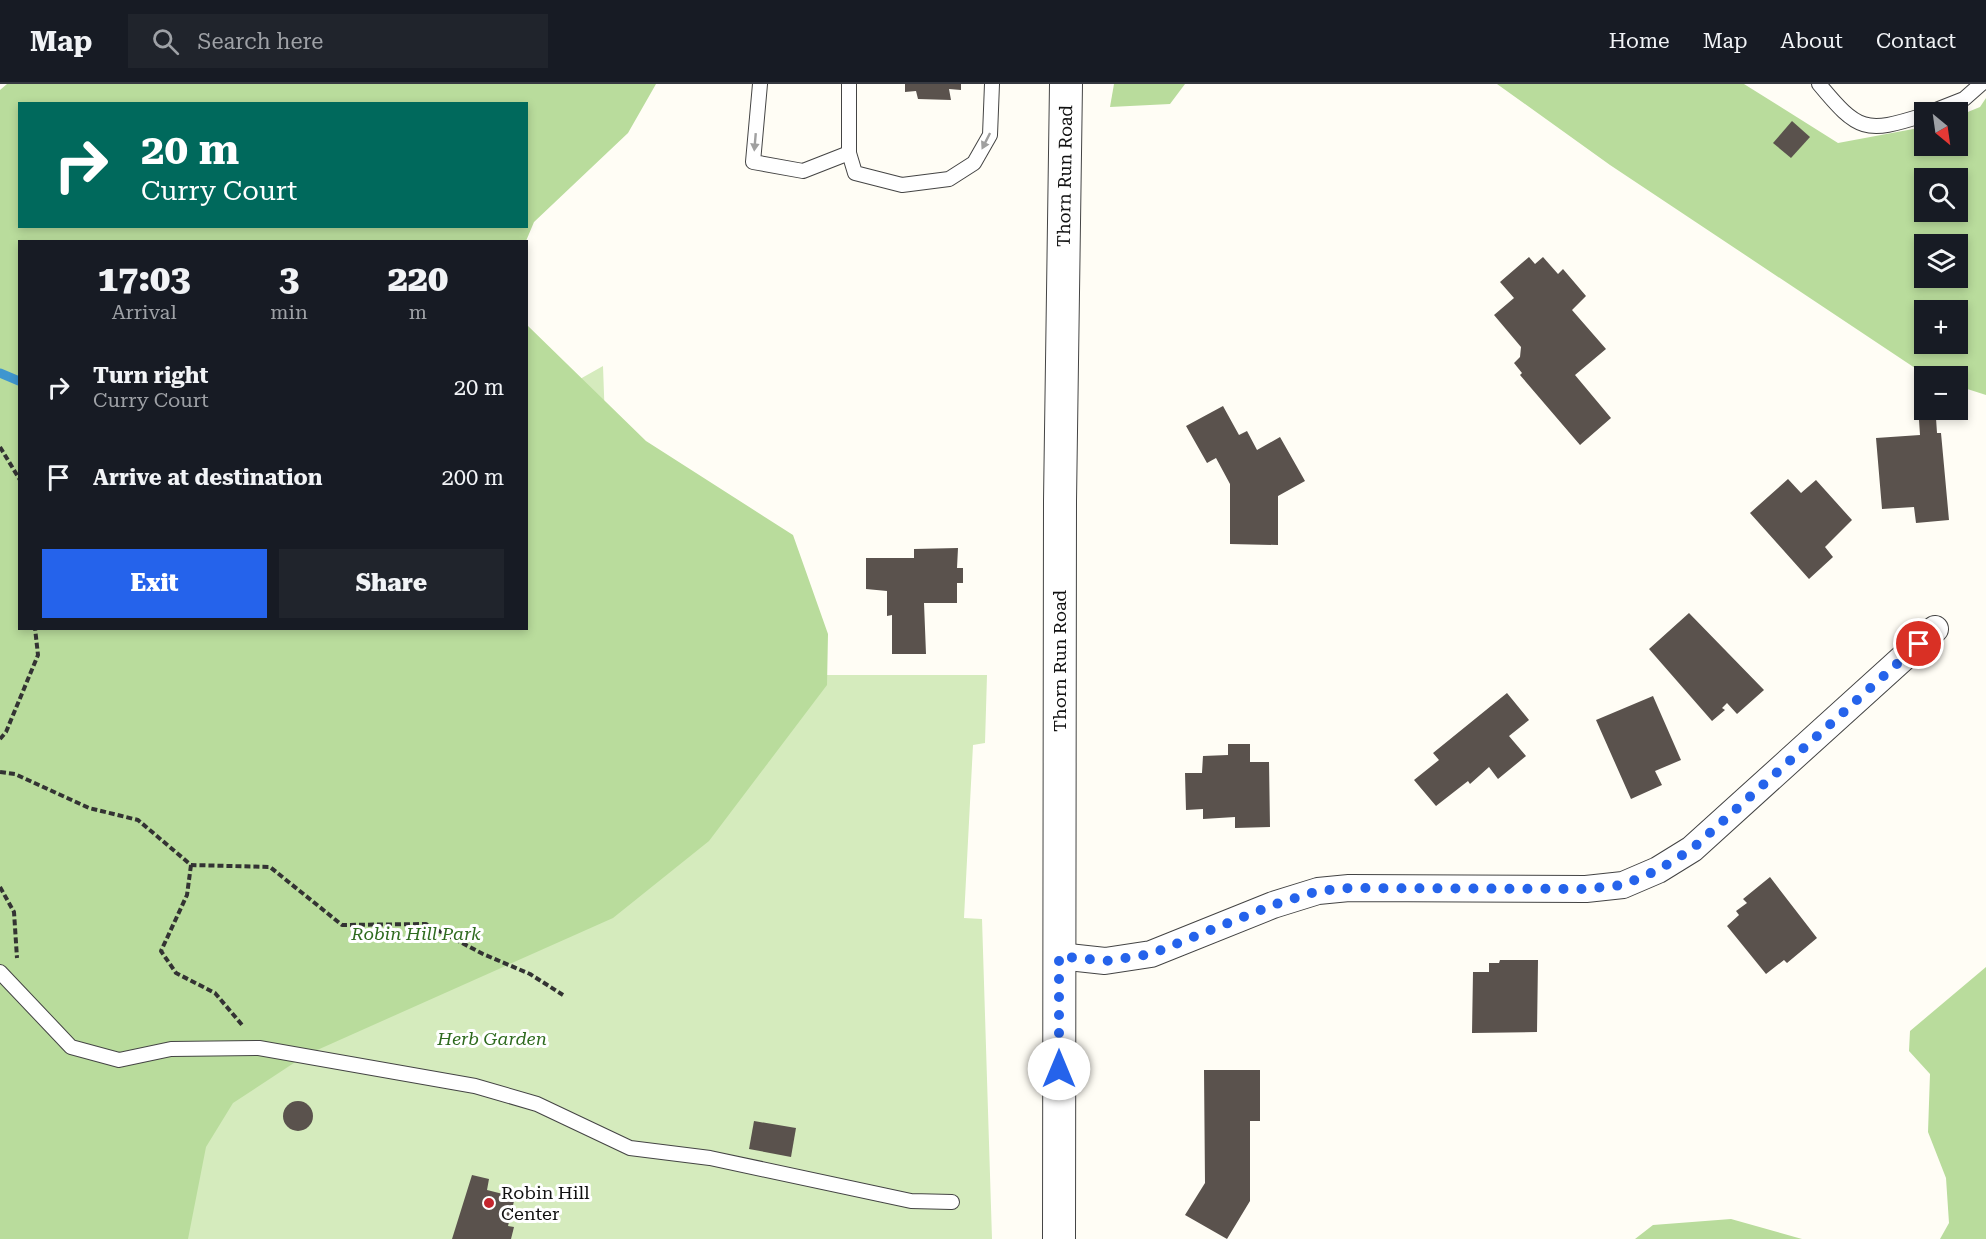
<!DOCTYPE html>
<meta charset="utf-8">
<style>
body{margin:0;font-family:"Roboto Serif",serif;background:#20242c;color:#f1f3f6;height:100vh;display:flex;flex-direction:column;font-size:22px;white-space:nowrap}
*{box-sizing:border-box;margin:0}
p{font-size:20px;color:#9ea1a6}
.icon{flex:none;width:33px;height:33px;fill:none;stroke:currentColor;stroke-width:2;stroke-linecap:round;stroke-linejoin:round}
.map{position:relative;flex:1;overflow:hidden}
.side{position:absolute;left:18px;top:156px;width:510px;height:390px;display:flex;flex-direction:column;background:#171b24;border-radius:0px;box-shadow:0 3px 9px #0003}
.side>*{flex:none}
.hud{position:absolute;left:18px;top:18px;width:510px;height:126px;border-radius:0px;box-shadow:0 3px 9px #0003;background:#00695c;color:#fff;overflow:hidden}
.needle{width:39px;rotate:151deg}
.controls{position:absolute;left:1914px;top:18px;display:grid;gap:12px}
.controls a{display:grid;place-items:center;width:54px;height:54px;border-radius:0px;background:#171b24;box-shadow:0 3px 9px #0003;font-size:30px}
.pin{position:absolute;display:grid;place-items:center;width:51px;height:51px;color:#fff;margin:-26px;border:3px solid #fff;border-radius:50%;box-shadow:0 2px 6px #0007}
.me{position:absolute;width:66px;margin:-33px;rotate:0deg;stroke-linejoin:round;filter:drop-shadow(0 0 4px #0008)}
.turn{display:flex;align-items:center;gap:21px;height:126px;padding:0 24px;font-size:27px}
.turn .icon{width:78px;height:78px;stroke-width:2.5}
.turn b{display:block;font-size:42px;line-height:51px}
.eta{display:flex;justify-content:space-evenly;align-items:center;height:102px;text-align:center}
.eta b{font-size:36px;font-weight:800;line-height:42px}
.action{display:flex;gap:12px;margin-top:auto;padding:12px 24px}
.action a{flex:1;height:69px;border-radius:0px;background:#2563eb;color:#fff;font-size:24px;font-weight:800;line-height:69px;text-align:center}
.action a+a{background:#20242c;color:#f1f3f6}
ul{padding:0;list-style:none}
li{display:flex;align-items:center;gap:18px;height:90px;padding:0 24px}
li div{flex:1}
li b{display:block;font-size:22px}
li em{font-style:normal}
header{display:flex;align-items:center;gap:36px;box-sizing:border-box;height:84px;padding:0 30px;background:#171b24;border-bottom:2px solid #363941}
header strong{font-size:28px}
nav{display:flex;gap:33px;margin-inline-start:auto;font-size:21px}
.search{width:420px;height:54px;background:#20242c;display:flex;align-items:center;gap:15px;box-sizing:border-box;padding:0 21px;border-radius:0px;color:#9ea1a6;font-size:22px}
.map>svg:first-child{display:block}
.green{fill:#d5ebbd}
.forest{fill:#b9dc9c;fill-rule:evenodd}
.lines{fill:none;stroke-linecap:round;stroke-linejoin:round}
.stream{stroke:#3f96cf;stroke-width:9}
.building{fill:#5a524d}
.service-casing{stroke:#444;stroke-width:16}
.minor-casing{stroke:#444;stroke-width:28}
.tertiary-casing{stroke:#444;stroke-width:34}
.path{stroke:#333;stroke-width:4;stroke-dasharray:6 3;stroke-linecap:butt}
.service{stroke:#fff;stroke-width:14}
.minor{stroke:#fff;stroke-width:26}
.tertiary{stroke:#fff;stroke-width:32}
.oneway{fill:#a0a0a0}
.route{stroke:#2563eb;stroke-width:10;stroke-dasharray:0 18}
.poi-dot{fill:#c4262e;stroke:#fff;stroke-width:2}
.labels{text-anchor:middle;stroke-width:6;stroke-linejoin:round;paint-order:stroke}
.street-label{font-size:18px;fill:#111;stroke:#fff}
.park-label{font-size:18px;font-style:italic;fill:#2f6b1f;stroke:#fff}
.poi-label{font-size:18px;fill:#111;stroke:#fff;text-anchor:start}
</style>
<header>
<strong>Map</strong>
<div class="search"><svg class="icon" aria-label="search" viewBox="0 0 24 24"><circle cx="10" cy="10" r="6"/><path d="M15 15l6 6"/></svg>Search here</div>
<nav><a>Home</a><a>Map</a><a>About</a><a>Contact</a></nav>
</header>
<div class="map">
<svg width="1986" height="1155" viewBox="0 0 1986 1155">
<rect width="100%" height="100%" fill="#fffdf5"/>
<path class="green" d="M0 264 20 544H526L527 325 603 282 614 591H987L985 659 973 661 964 834 982 835 992 1155H0Z"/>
<g class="forest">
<path d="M7 0H656L628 49 534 138 526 157 20 158V544H526L527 241 646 357 793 451 828 550 827 601 709 757 613 834 306 971 233 1019 206 1063 188 1155H0V6ZM20 20H526V142H20Z"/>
<path d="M1114 0H1185L1170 20 1110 23Z"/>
<path d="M1497 0H1744L1838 59 1924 43V62H1958V32L1980 23 1986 14V311L1958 302V292H1927L1610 81ZM1924 94H1958V128H1924ZM1924 160H1958V194H1924ZM1924 226H1958V260H1924Z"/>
<path d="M1986 883V1155H1940L1949 1139 1946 1094 1928 1048 1930 990 1909 967 1910 947Z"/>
<path d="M1731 1135 1802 1155H1635L1653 1141Z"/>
</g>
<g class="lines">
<path class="stream" d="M0 289 19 297"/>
</g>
<g class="building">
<path d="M905 0H961V6L949 5 951 16 918 15 916 7 905 8Z"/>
<path d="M1792 37 1810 53 1791 74 1773 59Z"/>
<path d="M1529 173 1535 180 1543 173 1558 190 1563 185 1586 212 1572 226 1606 265 1575 291 1611 334 1580 361 1520 291 1522 289 1514 279 1520 273 1521 263 1494 231 1514 214 1500 198Z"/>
<path d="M1223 322 1239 351 1247 347 1257 366 1280 353 1305 397 1278 412V461L1230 460V400L1216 374 1207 379 1186 342Z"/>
<path d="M1936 334 1937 349H1941L1949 436 1916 439 1914 423 1882 425 1876 354 1920 351 1919 336Z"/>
<path d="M1788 395 1801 409 1816 396 1852 436 1825 463 1833 473 1809 495 1750 429Z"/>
<path d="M958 464 957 484H963V499H957V519H924L926 570H892V531L887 532V507L866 505V474H914V465Z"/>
<path d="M1689 529 1764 606 1737 630 1727 619 1722 624 1725 626 1712 637 1649 565Z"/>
<path d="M1507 609 1529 636 1509 652 1526 672 1498 695 1489 683 1470 700 1468 697 1436 722 1414 696 1439 676 1433 669Z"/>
<path d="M1653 612 1681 676 1655 687 1662 701 1631 715 1596 636Z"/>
<path d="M1228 660H1250V678H1269L1270 743 1235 744V733L1203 735V725L1186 726 1185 689H1202L1203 672 1228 671Z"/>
<path d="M1770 793 1817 854 1787 879 1784 876 1766 890 1727 842 1739 831 1736 827 1747 819 1743 815Z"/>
<path d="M1500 876H1538L1537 948 1472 949 1473 888H1489V879H1499Z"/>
<path d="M1204 986H1260V1037H1250V1117L1227 1155 1185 1131 1205 1099Z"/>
<circle cx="298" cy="1032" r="15"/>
<path d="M754 1037 796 1044 791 1073 749 1065Z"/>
<path d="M472 1091 489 1095 487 1106 515 1113 508 1142 514 1143 511 1155H452Z"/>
</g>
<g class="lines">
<defs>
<g id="service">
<path d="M760 0 753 78 803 87 849 69V0"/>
<path d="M1819 0C1858 47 1865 50 1924 31"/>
<path d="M1931 28 1964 15 1981 0"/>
<path d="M849 69 855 89 902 101 949 95 974 79 990 51 992 0"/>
<path d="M0 888 71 963 119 976 171 965 259 964 475 1002 537 1020 630 1064 710 1074 911 1117 952 1118"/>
</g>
<path id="minor" d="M1059 872 1105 877 1151 870 1273 821 1318 807 1349 804 1586 805 1623 801 1658 786 1692 765 1935 545"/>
<path id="tertiary" d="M1059 1155 1060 417 1066 0"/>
</defs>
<use href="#service" class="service-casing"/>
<use href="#minor" class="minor-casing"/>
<use href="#tertiary" class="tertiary-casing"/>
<g class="path">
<path d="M0 363 20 396"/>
<path d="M0 655 6 648 38 571 35 544"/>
<path d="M0 688 15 690 89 724 138 736 191 781 270 783 342 841 426 840 483 870 530 890 563 911"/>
<path d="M191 781 187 811 161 867 176 889 215 909 243 942"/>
<path d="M0 803 14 828 17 874"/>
</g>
<use href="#service" class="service"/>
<use href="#minor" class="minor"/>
<use href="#tertiary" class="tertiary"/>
</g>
<defs><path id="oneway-solid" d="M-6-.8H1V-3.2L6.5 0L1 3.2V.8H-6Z" transform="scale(1.5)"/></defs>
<g class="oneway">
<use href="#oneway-solid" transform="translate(986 57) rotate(117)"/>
<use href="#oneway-solid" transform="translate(755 58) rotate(95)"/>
</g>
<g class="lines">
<path class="route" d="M1059 985V872L1106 877 1151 870 1273 821 1318 807 1349 804 1586 805 1623 801 1658 786 1692 765 1919 560"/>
</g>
<circle class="poi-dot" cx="489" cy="1119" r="6"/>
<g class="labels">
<g class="street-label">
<text transform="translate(1065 92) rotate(-89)" y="6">Thorn Run Road</text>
<text transform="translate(1060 577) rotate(-90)" y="6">Thorn Run Road</text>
</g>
<g class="park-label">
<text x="416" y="856">Robin Hill Park</text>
<text x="492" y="961">Herb Garden</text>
</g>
<g class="poi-label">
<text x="501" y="1115">Robin Hill<tspan x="501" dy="21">Center</tspan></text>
</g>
</g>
</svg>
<div class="controls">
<a><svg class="needle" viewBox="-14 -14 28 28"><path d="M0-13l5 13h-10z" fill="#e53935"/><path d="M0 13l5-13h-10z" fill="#9ea1a6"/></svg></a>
<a><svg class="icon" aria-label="search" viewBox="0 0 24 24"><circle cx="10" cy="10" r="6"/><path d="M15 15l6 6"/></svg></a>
<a><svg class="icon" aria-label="layers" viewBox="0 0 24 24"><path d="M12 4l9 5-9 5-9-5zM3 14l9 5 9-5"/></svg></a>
<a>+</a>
<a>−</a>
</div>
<div class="pin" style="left:1919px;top:560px;background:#d93025"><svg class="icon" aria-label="arrive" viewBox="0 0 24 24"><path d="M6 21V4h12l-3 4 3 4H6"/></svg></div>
<svg class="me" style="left:1059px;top:985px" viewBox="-20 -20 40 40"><circle r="19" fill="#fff"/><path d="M0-13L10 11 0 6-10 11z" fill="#2563eb"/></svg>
<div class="hud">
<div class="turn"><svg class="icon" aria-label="right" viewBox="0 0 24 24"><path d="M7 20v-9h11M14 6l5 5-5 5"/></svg><div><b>20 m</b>Curry Court</div></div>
</div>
<section class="side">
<div class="eta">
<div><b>17:03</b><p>Arrival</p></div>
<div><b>3</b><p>min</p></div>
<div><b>220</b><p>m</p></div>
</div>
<ul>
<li><svg class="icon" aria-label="right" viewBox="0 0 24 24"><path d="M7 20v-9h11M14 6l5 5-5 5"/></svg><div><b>Turn right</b><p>Curry Court</p></div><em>20 m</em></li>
<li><svg class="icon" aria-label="arrive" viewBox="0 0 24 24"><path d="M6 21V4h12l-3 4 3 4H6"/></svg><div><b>Arrive at destination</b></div><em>200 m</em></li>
</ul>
<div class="action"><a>Exit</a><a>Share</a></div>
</section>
</div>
